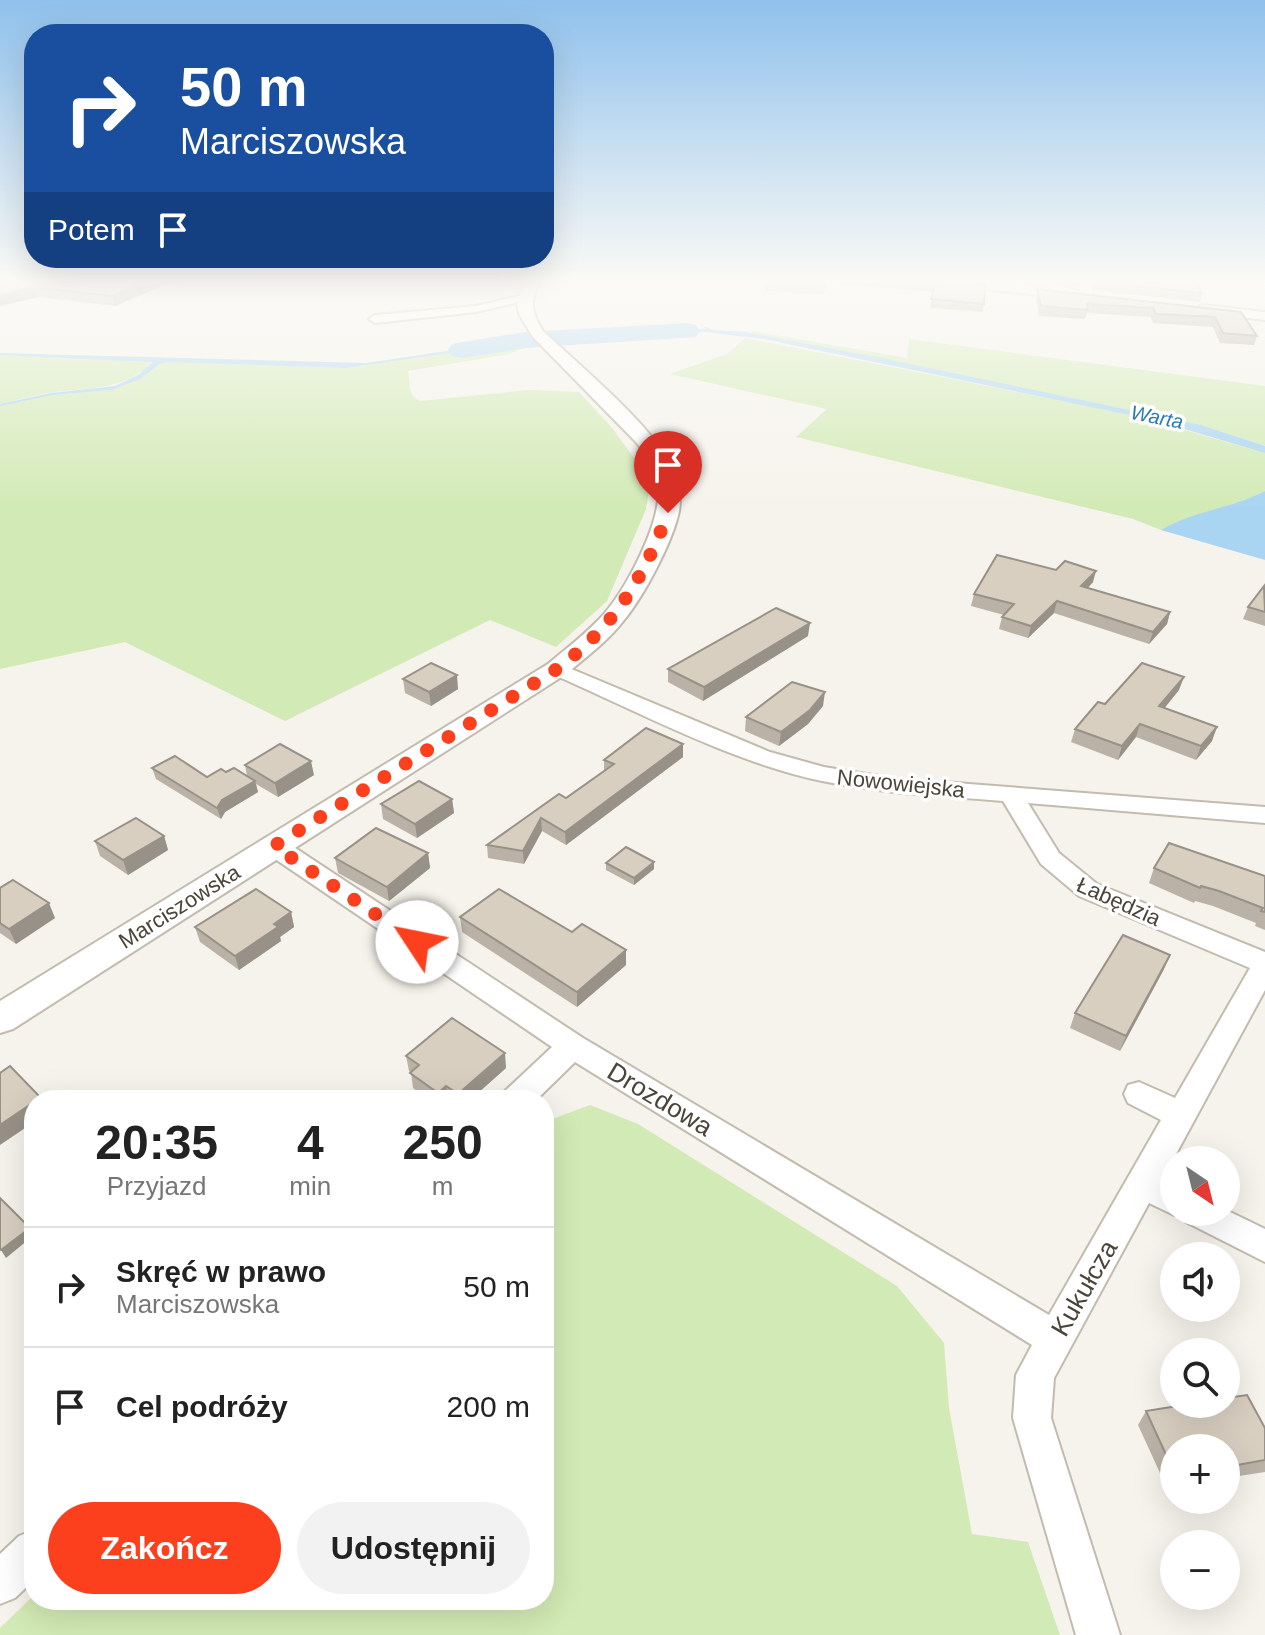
<!DOCTYPE html>
<html lang="pl">
<meta charset="utf-8">
<style>
body{margin:0;font-family:Helvetica,sans-serif;background:#f2f2f2;color:#222;height:100vh;display:flex;flex-direction:column;font-size:30px;white-space:nowrap}
*{box-sizing:border-box;margin:0}
p{font-size:26px;color:#767676}
.icon{flex:none;width:44px;height:44px;fill:none;stroke:currentColor;stroke-width:2;stroke-linecap:round;stroke-linejoin:round}
.map{position:relative;flex:1;overflow:hidden}
.sheet{position:absolute;left:24px;top:1090px;width:530px;height:520px;display:flex;flex-direction:column;background:#fff;border-radius:32px;box-shadow:0 8px 32px #0002}
.sheet>*{flex:none}
.banner{position:absolute;left:24px;top:24px;width:530px;height:244px;border-radius:32px;box-shadow:0 8px 32px #0002;background:#1a4fa0;color:#fff;overflow:hidden}
.needle{width:52px;rotate:145deg}
.controls{position:absolute;left:1160px;top:1146px;display:grid;gap:16px}
.controls a{display:grid;place-items:center;width:80px;height:80px;border-radius:50%;background:#fff;box-shadow:0 8px 32px #0002;font-size:40px}
.pin{position:absolute;display:grid;place-items:center;width:68px;height:68px;color:#fff;margin:-82px -34px;border-radius:50% 50% 50% 0;rotate:-45deg;box-shadow:0 0 8px #0007}
.pin .icon{rotate:45deg}
.me{position:absolute;width:88px;margin:-44px;rotate:304deg;stroke-linejoin:round;filter:drop-shadow(0 0 6px #0008)}
.turn{display:flex;align-items:center;gap:28px;height:168px;padding:0 24px;font-size:36px}
.turn .icon{width:104px;height:104px;stroke-width:2.5}
.turn b{display:block;font-size:56px;line-height:68px}
.then{display:flex;align-items:center;height:76px;padding:0 24px;background:#0003;gap:16px;font-size:30px}
.eta{display:flex;justify-content:space-evenly;align-items:center;height:136px;text-align:center}
.eta b{font-size:48px;font-weight:700;line-height:56px}
.primary-button{display:flex;gap:16px;margin-top:auto;padding:16px 24px}
.primary-button a{flex:1;height:92px;border-radius:48px;background:#fc3f1d;color:#fff;font-size:32px;font-weight:700;line-height:92px;text-align:center}
.primary-button a+a{background:#f2f2f2;color:#222}
ul{padding:0;list-style:none}
li{display:flex;align-items:center;gap:24px;height:120px;padding:0 24px;border-top:2px solid #e0e0e0}
li div{flex:1}
li b{display:block;font-size:30px}
li em{font-style:normal}
.map>svg:first-child{display:block}
.green{fill:#d2eab5}
.water{fill:#a9d4f2}
.lines{fill:none;stroke-linecap:round;stroke-linejoin:round}
.river{fill:#a9d4f2;fill-rule:evenodd}
.minor-casing{stroke:#c2bbae;stroke-width:4}
.tertiary-casing{stroke:#c2bbae;stroke-width:4}
.minor{fill:#fff;fill-rule:evenodd}
.tertiary{fill:#fff;fill-rule:evenodd}
.wall{fill:#bab2a6}
.shaded-wall{fill:#979187}
.building{fill:#d8cfc1;stroke:#979187;stroke-width:2}
.route{stroke:#fc3f1d;stroke-width:14;stroke-dasharray:0 25.2}
.labels{text-anchor:middle;stroke-width:7;stroke-linejoin:round;paint-order:stroke}
.far-water-label{font-size:20px;font-style:italic;fill:#2e7ab2;stroke:#fff}
.street-label{font-size:22px;fill:#4b4439;stroke:#fff}
.near-street-label{font-size:26px;fill:#4b4439;stroke:#fff}
</style>
<div class="map">
<svg width="1265" height="1635" viewBox="0 0 1265 1635">
<rect width="100%" height="100%" fill="#f6f3ec"/>
<g class="green">
<path d="M752 331 907 358 909 339 1265 386V446L1201 425 751 333Z"/>
<path d="M745 338 1129 414 1265 453V491C1232 508 1193 512 1161 530L1133 519 796 437 827 409 670 374 727 354Z"/>
<path d="M534 341 539 343 504 355 408 371C411 384 406 394 420 401L529 390 579 392 613 429 642 469 649 491 646 509 607 601 556 647 490 620 285 721 125 642 0 669V406L53 395 112 390 140 379 160 364 166 362 346 368Z"/>
<path d="M0 355 155 361C119 393 92 386 49 393 33 396 16 400 0 404Z"/>
<path d="M590 1105 638 1124 897 1286 944 1343 949 1408 972 1534 1028 1542 1060 1635H0V1628L34 1595V1600H544V1122Z"/>
</g>
<g class="water">
<path d="M700 325 713 330 745 332 877 357 1201 425 1265 446V453L1154 420 763 339 704 332 615 338 613 331 706 329Z"/>
<path d="M531 338 534 341 346 368 166 362 160 364 140 379 112 390 53 395 0 406V404L51 393 115 386 138 375 153 362 0 355V353L367 363Z"/>
<path d="M1265 491V560L1161 530C1193 511 1232 508 1265 491Z"/>
</g>
<g class="lines">
<path class="river" d="M687 323 696 325 700 331 696 337 525 348 462 358 452 356 448 350 452 344 462 342 525 332Z"/>
<defs>
<g id="minor">
<path d="M1026 281H1044L1081 292 1079 281H1090L1094 297 1088 300Z"/>
<path d="M524 295 528 296V300L476 312 375 323 369 319 375 315 476 306Z"/>
<path d="M557 663 770 752 824 767 891 778 1265 807V823L1028 803 1059 853 1097 884 1265 952V990L1163 1178 1174 1184V1212H1181L1174 1215 1149 1203 1054 1378 1051 1418 1120 1635H1076L1013 1418 1016 1375 1032 1345 575 1062 536 1100H501L505 1091 552 1047 265 852 262 846 265 840H283L583 1038 1049 1315 1161 1120 1128 1103 1124 1094 1128 1085 1139 1082 1175 1098 1250 968 1079 896 1041 864 1003 801C943 796 881 793 822 781 731 762 635 710 550 673L547 669 550 665Z"/>
<path d="M1226 1210 1265 1229V1262L1186 1222 1181 1212H1226Z"/>
<path d="M34 1530V1580L15 1598 0 1604V1554L19 1536Z"/>
</g>
<g id="tertiary">
<path d="M527 281H541C528 300 532 313 543 331 580 366 642 417 667 458 676 473 682 494 679 511 673 541 644 596 624 620 608 641 586 657 566 674L13 1029 0 1033V1001L548 664C567 648 587 633 604 614 626 589 663 520 658 486 656 469 646 455 636 442L533 337 519 314 517 302Z"/>
<path d="M939 281H986L1075 291 1082 295 1075 299 946 285Z"/>
<path d="M1202 305 1265 312V320L1197 312 1195 309Z"/>
</g>
</defs>
<use href="#minor" class="minor-casing"/>
<use href="#tertiary" class="tertiary-casing"/>
<use href="#minor" class="minor"/>
<use href="#tertiary" class="tertiary"/>
</g>
<g class="wall">
<path d="M0 281H184L176 284 168 283 115 306 38 297 0 306Z"/>
<path d="M766 281H960L984 304 983 312 930 308 933 292 827 283 824 294 765 291Z"/>
<path d="M1055 281H1079L1077 288Z"/>
<path d="M1091 281H1195L1202 293 1200 302 1095 290Z"/>
<path d="M1037 289 1241 312 1257 336 1254 345 1220 343 1213 327 1153 323 1151 317 1087 313 1085 319 1039 316 1036 298Z"/>
<path d="M1093 582 1088 588 1170 612 1167 624 1149 644 1054 613 1028 638 999 629 1002 617 1004 615 971 606 974 594Z"/>
<path d="M1265 586V626L1243 619 1248 607Z"/>
<path d="M808 636 703 701 668 682V669Z"/>
<path d="M403 679 458 689 431 706 405 693Z"/>
<path d="M1179 690 1164 708 1212 741 1196 760 1136 737 1118 760 1071 742 1075 729 1105 704Z"/>
<path d="M823 706 808 724 779 746 745 731 746 717Z"/>
<path d="M683 744V757L566 845 542 831 524 864 488 858 487 845 566 798 604 771V760Z"/>
<path d="M245 765 314 775 278 797 256 784 258 792 225 812 221 819 156 779 152 768 207 777 226 772 247 776Z"/>
<path d="M452 799 454 813 417 838 383 819 381 804Z"/>
<path d="M164 836 168 850 128 875 100 856 95 841Z"/>
<path d="M428 853 430 868 389 901 338 873 335 858Z"/>
<path d="M654 862V869L634 885 606 870V863Z"/>
<path d="M1154 868 1265 876V930L1255 926 1256 923 1213 906 1195 901 1194 903 1149 883Z"/>
<path d="M0 888 55 918 16 944 0 933Z"/>
<path d="M291 912 294 927 280 937 281 941 239 970 200 942 195 927Z"/>
<path d="M460 917 626 965 577 1007 462 932Z"/>
<path d="M1164 969 1120 1051 1070 1028 1075 1013Z"/>
<path d="M406 1056 506 1068 470 1100H429L413 1088 411 1073 409 1071Z"/>
<path d="M1146 1411 1265 1428V1472L1226 1478V1448H1174V1470L1160 1473 1138 1425Z"/>
</g>
<g class="shaded-wall">
<path d="M147 281H168V283L115 306 112 296Z"/>
<path d="M35 287 38 297 0 306V295Z"/>
<path d="M1096 571 1093 582 1078 598 1081 586Z"/>
<path d="M1057 601 1054 613 1028 638 1031 626Z"/>
<path d="M1170 612 1167 624 1149 644 1153 632Z"/>
<path d="M810 623 808 636 703 701 704 687Z"/>
<path d="M457 675 458 689 431 706 429 692Z"/>
<path d="M1184 677 1179 690 1155 720 1159 706Z"/>
<path d="M825 692 823 706 808 724 779 746 781 732Z"/>
<path d="M1140 724 1136 737 1118 760 1122 746Z"/>
<path d="M1217 727 1212 741 1196 760 1201 746Z"/>
<path d="M683 744V757L566 845 565 832Z"/>
<path d="M311 761 314 775 278 797 275 783Z"/>
<path d="M255 781 258 792 225 812 221 819 217 808 222 800Z"/>
<path d="M452 799 454 813 417 838 415 824Z"/>
<path d="M541 818 542 831 524 864 523 851Z"/>
<path d="M164 836 168 850 128 875 123 860Z"/>
<path d="M428 853 430 868 389 901 387 887Z"/>
<path d="M654 862V869L634 885V878Z"/>
<path d="M49 903 55 918 16 944 9 929Z"/>
<path d="M291 912 294 927 280 937 281 941 239 970 235 956 274 924Z"/>
<path d="M626 950V965L577 1007V992Z"/>
<path d="M1170 955 1164 969 1120 1051 1126 1036Z"/>
<path d="M505 1053 506 1068 470 1100H459L458 1094Z"/>
<path d="M446 1086 448 1100H439L438 1093Z"/>
<path d="M34 1102V1122L0 1145V1125Z"/>
<path d="M30 1228 34 1235 6 1258 1 1250Z"/>
</g>
<g class="building">
<path d="M0 281H147L112 296 35 287 0 295Z"/>
<path d="M766 281H826L825 286 765 283Z"/>
<path d="M903 281H960L985 284 984 304 931 299 936 284Z"/>
<path d="M1097 281H1195L1202 293 1097 282Z"/>
<path d="M1037 289 1241 312 1257 336 1223 333 1215 317 1156 314 1153 308 1087 304 1088 310 1041 306Z"/>
<path d="M997 555 1056 570 1065 561 1096 571 1081 586 1170 612 1153 632 1057 601 1031 626 1002 617 1014 604 974 594Z"/>
<path d="M1264 586 1265 612 1248 607Z"/>
<path d="M776 608 810 623 704 687 668 669Z"/>
<path d="M431 663 457 675 429 692 403 679Z"/>
<path d="M1142 663 1184 677 1159 706 1217 727 1201 746 1140 724 1122 746 1075 729 1098 702 1105 704Z"/>
<path d="M792 682 825 692 810 710 781 732 746 717Z"/>
<path d="M646 728 683 744 565 832 541 818 523 851 487 845 559 794 566 798 614 764 604 760Z"/>
<path d="M280 744 311 761 275 783 245 765Z"/>
<path d="M175 756 207 777 221 769 226 772 234 768 255 781 222 800 217 808 152 768Z"/>
<path d="M419 781 452 799 415 824 381 804Z"/>
<path d="M136 818 164 836 123 860 95 841Z"/>
<path d="M376 828 428 853 387 887 335 858Z"/>
<path d="M1169 843 1265 876V912L1261 911 1263 908 1219 891 1201 886 1200 888 1154 868Z"/>
<path d="M626 847 654 862 634 878 606 863Z"/>
<path d="M13 880 49 903 9 929 0 923V888Z"/>
<path d="M256 889 291 912 274 924 278 927 235 956 195 927Z"/>
<path d="M499 889 572 932 582 924 626 950 577 992 460 917Z"/>
<path d="M1123 935 1170 955 1126 1036 1075 1013Z"/>
<path d="M452 1018 505 1053 458 1094 446 1086 438 1093 410 1073 419 1065 406 1056Z"/>
<path d="M10 1066 41 1098 38 1100H34V1102L0 1125V1073Z"/>
<path d="M0 1198 30 1228 1 1250 0 1249Z"/>
<path d="M1247 1395 1265 1428V1460L1226 1467V1448H1174V1458L1168 1459 1146 1411 1190 1404H1226V1398Z"/>
</g>
<linearGradient id="sky" x2="0" y2="1"><stop stop-color="#8fc1ec"/><stop offset="0.55" stop-color="#fbfaf6"/><stop offset="1" stop-color="#fbfaf6" stop-opacity="0"/></linearGradient>
<rect width="1265" height="510" fill="url(#sky)"/>
<g class="lines">
<path class="route" d="M417 942 274 846 557 669C615 625 642 581 668 513"/>
</g>
<g class="labels">
<g class="far-water-label">
<text transform="translate(1157 417) rotate(11)" y="7">Warta</text>
</g>
<g class="street-label">
<text transform="translate(901 783) rotate(6)" y="8">Nowowiejska</text>
<text transform="translate(1119 901) rotate(24)" y="8">Łabędzia</text>
<text transform="translate(179 906) rotate(-32)" y="8">Marciszowska</text>
</g>
<g class="near-street-label">
<text transform="translate(660 1099) rotate(31)" y="9">Drozdowa</text>
<text transform="translate(1084 1288) rotate(-60)" y="9">Kukułcza</text>
</g>
</g>
</svg>
<div class="controls">
<a><svg class="needle" viewBox="-14 -14 28 28"><path d="M0-13l5 13h-10z" fill="#e53935"/><path d="M0 13l5-13h-10z" fill="#767676"/></svg></a>
<a><svg class="icon" aria-label="sound" viewBox="0 0 24 24"><path d="M4 9h4l5-4v14l-5-4H4zM17 9q2 3 0 6"/></svg></a>
<a><svg class="icon" aria-label="search" viewBox="0 0 24 24"><circle cx="10" cy="10" r="6"/><path d="M15 15l6 6"/></svg></a>
<a>+</a>
<a>−</a>
</div>
<div class="pin" style="left:668px;top:513px;background:#d93025"><svg class="icon" aria-label="arrive" viewBox="0 0 24 24"><path d="M6 21V4h12l-3 4 3 4H6"/></svg></div>
<svg class="me" style="left:417px;top:942px" viewBox="-20 -20 40 40"><circle r="19" fill="#fff"/><path d="M0-13L10 11 0 6-10 11z" fill="#fc3f1d"/></svg>
<div class="banner">
<div class="turn"><svg class="icon" aria-label="right" viewBox="0 0 24 24"><path d="M7 20v-9h11M14 6l5 5-5 5"/></svg><div><b>50 m</b>Marciszowska</div></div>
<div class="then">Potem<svg class="icon" aria-label="arrive" viewBox="0 0 24 24"><path d="M6 21V4h12l-3 4 3 4H6"/></svg></div>
</div>
<section class="sheet">
<div class="eta">
<div><b>20:35</b><p>Przyjazd</p></div>
<div><b>4</b><p>min</p></div>
<div><b>250</b><p>m</p></div>
</div>
<ul>
<li><svg class="icon" aria-label="right" viewBox="0 0 24 24"><path d="M7 20v-9h11M14 6l5 5-5 5"/></svg><div><b>Skręć w prawo</b><p>Marciszowska</p></div><em>50 m</em></li>
<li><svg class="icon" aria-label="arrive" viewBox="0 0 24 24"><path d="M6 21V4h12l-3 4 3 4H6"/></svg><div><b>Cel podróży</b></div><em>200 m</em></li>
</ul>
<div class="primary-button"><a>Zakończ</a><a>Udostępnij</a></div>
</section>
</div>
